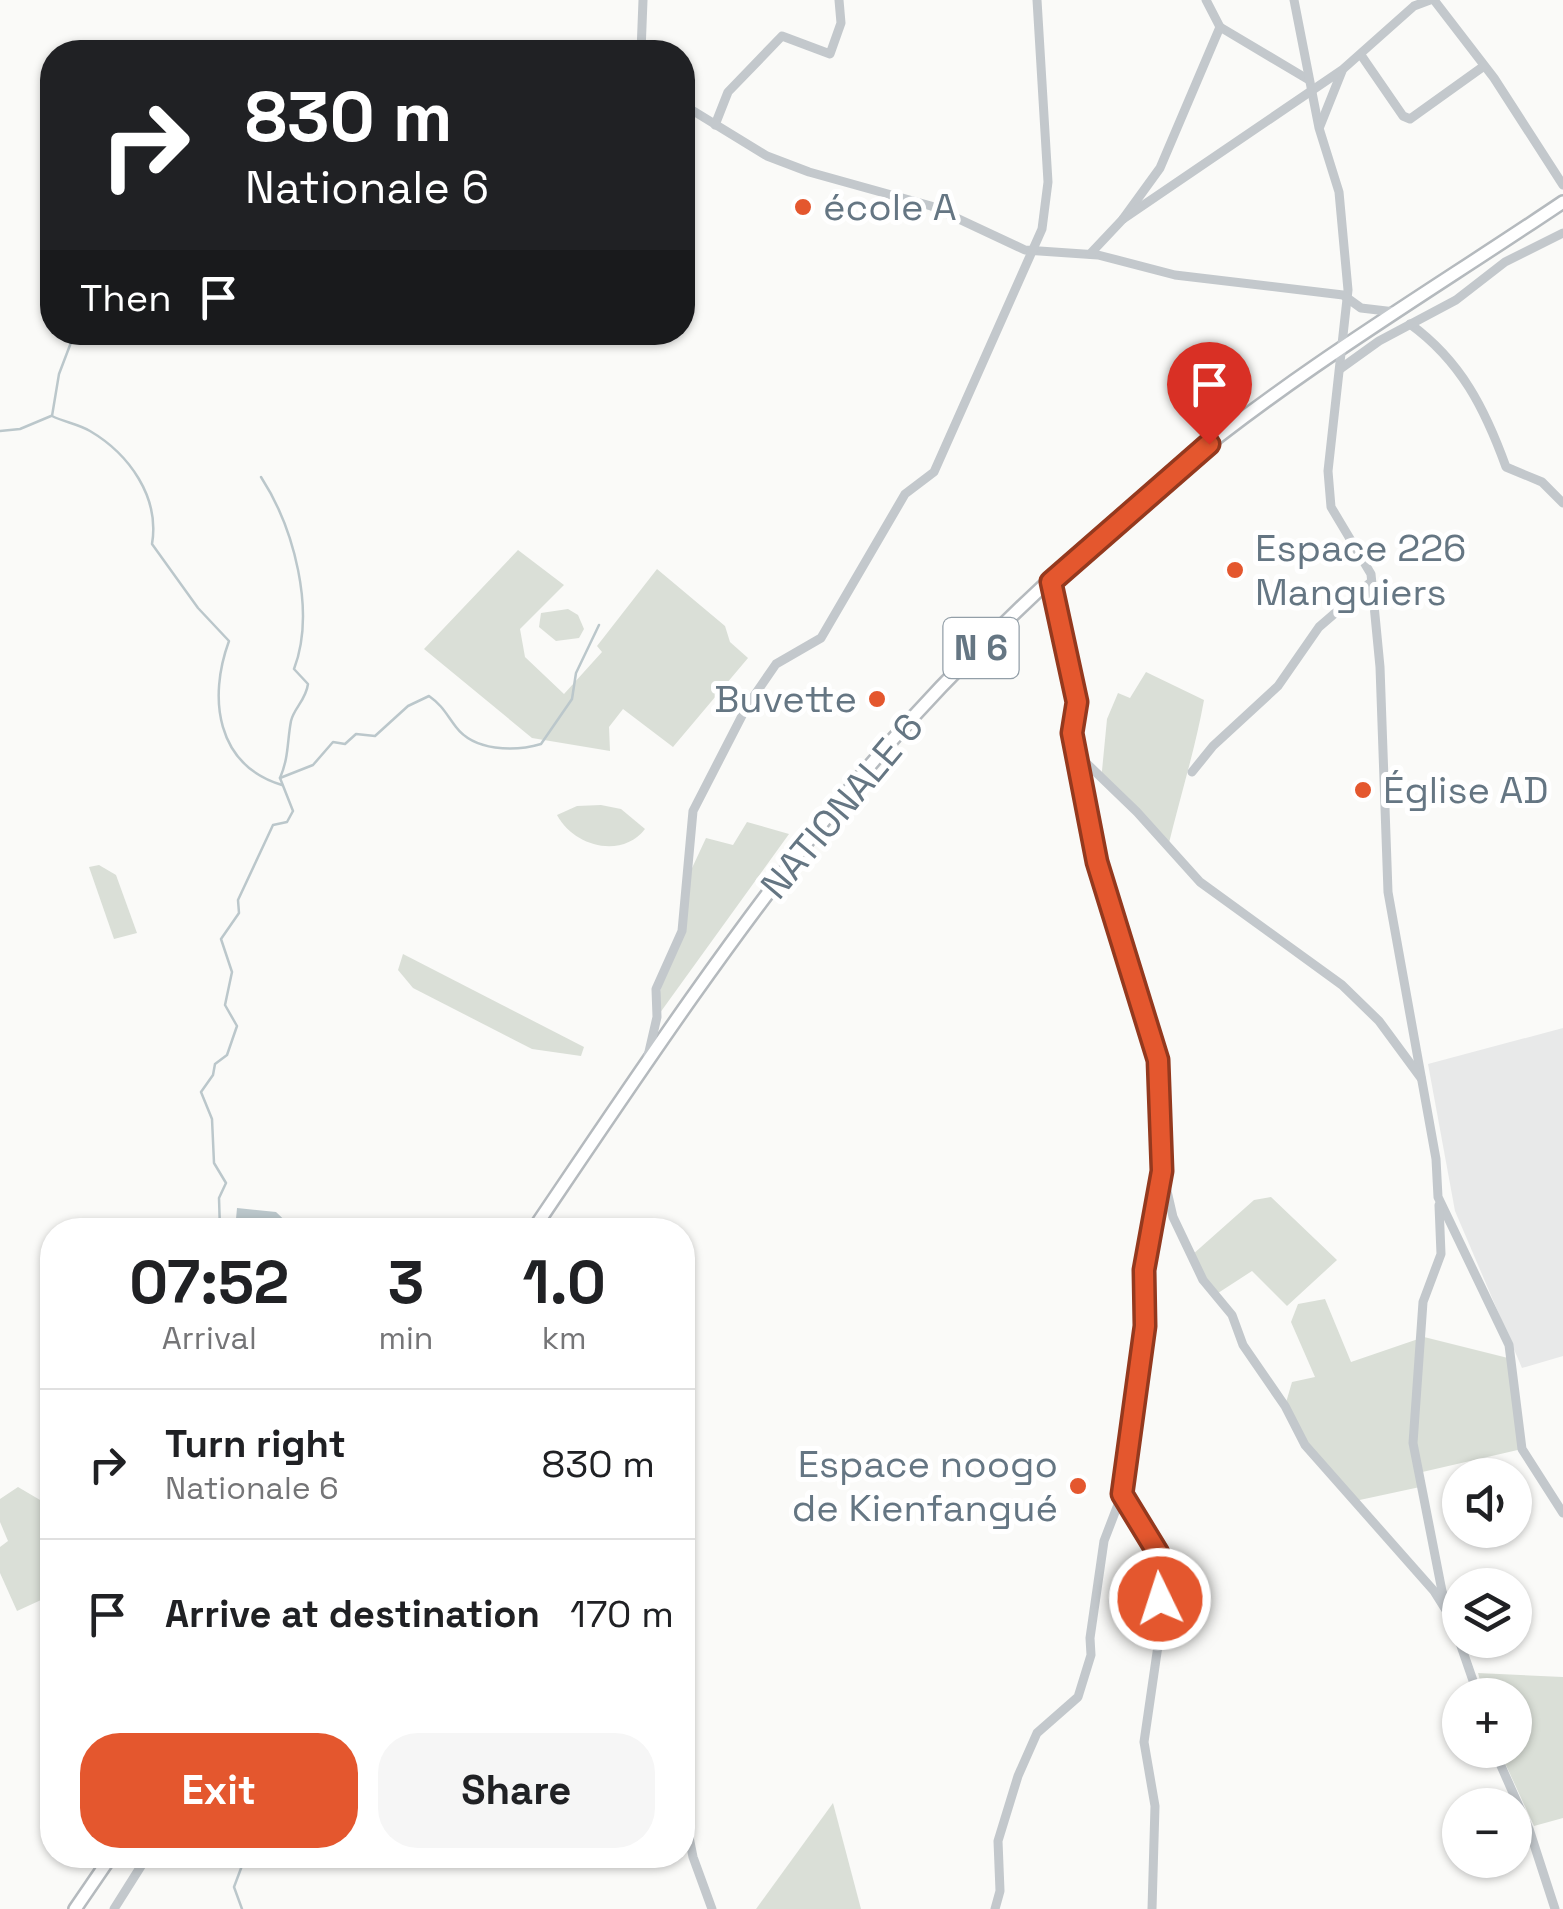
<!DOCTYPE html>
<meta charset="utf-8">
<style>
body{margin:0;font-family:"Space Grotesk",sans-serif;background:#f6f6f6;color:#202124;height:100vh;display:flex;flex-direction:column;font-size:38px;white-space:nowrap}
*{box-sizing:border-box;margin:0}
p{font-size:32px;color:#757577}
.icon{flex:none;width:55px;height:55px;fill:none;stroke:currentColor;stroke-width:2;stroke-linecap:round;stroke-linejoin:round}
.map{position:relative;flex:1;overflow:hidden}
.panel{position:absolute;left:40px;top:1218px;width:655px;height:650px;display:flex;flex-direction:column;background:#fff;border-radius:40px;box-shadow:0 2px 8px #0004}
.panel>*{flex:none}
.guide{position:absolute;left:40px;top:40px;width:655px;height:305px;border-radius:40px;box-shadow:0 2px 8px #0004;background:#202124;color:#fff;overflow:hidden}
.buttons{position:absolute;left:1442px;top:1458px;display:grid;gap:20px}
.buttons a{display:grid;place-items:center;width:90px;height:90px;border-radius:50%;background:#fff;box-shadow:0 2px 8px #0004;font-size:50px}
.pin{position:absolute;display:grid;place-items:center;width:85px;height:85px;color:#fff;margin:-102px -42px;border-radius:50% 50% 50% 0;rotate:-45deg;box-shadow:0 0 10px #0007}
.pin .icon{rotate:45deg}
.me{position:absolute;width:110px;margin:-55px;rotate:356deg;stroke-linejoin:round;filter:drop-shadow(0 0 8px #0008)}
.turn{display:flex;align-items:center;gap:35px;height:210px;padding:0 40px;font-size:45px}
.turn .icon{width:130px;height:130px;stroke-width:2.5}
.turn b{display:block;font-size:70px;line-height:85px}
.then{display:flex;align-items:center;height:95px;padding:0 40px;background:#0003;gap:20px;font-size:38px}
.eta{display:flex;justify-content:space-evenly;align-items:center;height:170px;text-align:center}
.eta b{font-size:60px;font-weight:800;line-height:70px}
.action{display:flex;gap:20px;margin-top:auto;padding:20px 40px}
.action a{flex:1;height:115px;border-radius:40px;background:#e4572e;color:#fff;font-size:40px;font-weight:800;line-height:115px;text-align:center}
.action a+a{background:#f6f6f6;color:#202124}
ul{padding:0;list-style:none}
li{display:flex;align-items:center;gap:30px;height:150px;padding:0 40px;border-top:2px solid #e0e0e0}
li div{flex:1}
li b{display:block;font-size:38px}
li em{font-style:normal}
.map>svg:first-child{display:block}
.built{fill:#e8e9e9}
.green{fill:#dadfd7}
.water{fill:#bbc7cb}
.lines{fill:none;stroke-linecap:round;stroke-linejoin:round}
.stream{stroke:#bbc7cb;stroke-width:2.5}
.major-casing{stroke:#b5babe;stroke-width:16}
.minor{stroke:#c3c8cc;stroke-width:9}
.major{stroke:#fff;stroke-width:11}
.route-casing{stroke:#94391e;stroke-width:25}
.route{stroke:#e4572e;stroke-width:18}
.poi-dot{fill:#e4572e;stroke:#fff;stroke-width:4}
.labels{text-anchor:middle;stroke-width:10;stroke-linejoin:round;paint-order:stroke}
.shield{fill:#fff;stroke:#939fa8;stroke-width:2.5}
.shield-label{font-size:35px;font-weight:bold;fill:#657683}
.poi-label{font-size:38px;fill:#657683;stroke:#fff;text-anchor:start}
.street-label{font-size:38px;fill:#657683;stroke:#fff}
</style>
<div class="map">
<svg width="1563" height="1909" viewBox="0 0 1563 1909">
<rect width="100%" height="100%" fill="#fafaf8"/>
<path class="built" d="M1563 1028V1356L1522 1368 1455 1211 1428 1064Z"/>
<g class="green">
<path d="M518 550 564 585 520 629 525 657 564 694 602 652 597 646 657 569 725 626 730 642 748 658 673 747 623 709 609 727 610 751 532 738 424 649Z"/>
<path d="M568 609 578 615 584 629 579 638 556 641 539 627 541 613Z"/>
<path d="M1146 672 1204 700C1195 750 1180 797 1168 847L1101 781 1107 719 1118 693 1130 698Z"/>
<path d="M601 805 621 809 645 829C622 859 574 847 557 815L577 806Z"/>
<path d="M747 822 789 834 657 1017 663 969 681 931 686 881 706 838 733 845Z"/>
<path d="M99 865 116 875 137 933 114 939 89 867Z"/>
<path d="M403 954 584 1047 581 1056 532 1049 413 988 398 970Z"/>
<path d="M1271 1197 1337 1260 1287 1306 1252 1271 1215 1295 1192 1255 1254 1200Z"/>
<path d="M1325 1299 1351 1362 1424 1337 1512 1359 1522 1449 1418 1473 1420 1487 1355 1501 1314 1458 1285 1406 1292 1382 1315 1377 1291 1322 1298 1304Z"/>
<path d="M18 1487 52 1507V1595L17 1611 0 1573V1547L8 1541 0 1522V1499Z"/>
<path d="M1478 1673 1563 1677V1818L1534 1826 1499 1750H1515V1695H1484Z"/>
<path d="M833 1803 861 1909H756Z"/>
</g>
<path class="water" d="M237 1208 276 1212 295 1230H235Z"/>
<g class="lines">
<g class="stream">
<path d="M75 332 59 374 52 416C64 422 78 424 90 431 129 454 160 497 152 544L198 608 229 641C208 698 216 765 282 785"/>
<path d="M0 431 20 429 51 416"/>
<path d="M280 778 313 765 333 742 345 744 356 734 375 736 408 706 429 696C443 706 446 714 456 727 474 751 514 752 541 744L572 699 576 673 599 625"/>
<path d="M220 1230 219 1198 226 1183 214 1163 212 1119 201 1092 213 1075 215 1064 227 1055 237 1026 225 1005 232 972 221 939 239 913 238 900 273 825 287 822 293 811 280 778C289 757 287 742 291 721 294 708 306 700 308 684L294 669C316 611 294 528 261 477"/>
<path d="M242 1909 234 1887 246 1855"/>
</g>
<defs>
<g id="major">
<path d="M533 1230C629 1088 723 946 831 812 932 687 1054 570 1179 468 1299 369 1434 289 1563 202"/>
<path d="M75 1909 112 1855"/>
</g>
</defs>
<use href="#major" class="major-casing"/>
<g class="minor">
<path d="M1206 0 1220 27 1309 80"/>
<path d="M1294 0 1319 128 1339 192 1348 290 1328 471 1331 507 1371 574 1380 667 1388 892 1436 1159 1438 1197 1509 1345 1522 1449 1563 1513"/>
<path d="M1434 0 1494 78 1563 185"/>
<path d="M641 52 643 0"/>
<path d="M1361 55 1403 116 1410 119 1484 66"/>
<path d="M682 104 767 156 809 172 931 206 1025 250 1098 255 1175 275 1343 295 1361 308 1395 312"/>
<path d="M715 125 728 92 782 36 830 54 841 23 839 0"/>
<path d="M1320 126 1342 71"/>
<path d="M1123 219 1160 168 1220 27"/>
<path d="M1090 254 1123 219 1342 70 1414 6 1430 0"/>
<path d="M1410 324C1461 361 1485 409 1506 467L1542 482 1563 503"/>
<path d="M1340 369 1379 341 1456 300 1505 262 1563 233"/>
<path d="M1051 582 1077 702 1073 733 1078 755 1137 812 1200 882 1342 985 1379 1021 1421 1078"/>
<path d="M1192 772 1213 746 1278 686 1319 627 1371 582"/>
<path d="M648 1056 657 1017 656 989 682 931 693 811 747 706 776 664 821 638 905 494 934 472 1042 229 1048 182 1037 0"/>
<path d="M1164 1178 1173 1217 1203 1280 1232 1315 1243 1345 1285 1406 1305 1445 1434 1591 1451 1618"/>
<path d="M1439 1205 1441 1254 1423 1302 1413 1443 1442 1591 1478 1695"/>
<path d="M1122 1494 1153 1542 1160 1569 1161 1625 1144 1742 1155 1806 1152 1909"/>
<path d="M1494 1750 1529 1829 1555 1909"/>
<path d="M682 1802 693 1857 712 1909"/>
<path d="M114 1909 148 1855"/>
<path d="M995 1909 1000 1891 998 1841 1018 1776 1037 1733 1078 1697 1091 1655 1090 1638 1104 1541 1122 1494 1145 1326 1144 1270 1162 1171 1158 1060 1097 862 1079 783 1078 755"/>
</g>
<use href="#major" class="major"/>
</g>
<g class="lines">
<defs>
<path id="route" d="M1160 1599 1158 1553 1122 1494 1145 1326 1144 1270 1162 1171 1158 1060 1097 862 1072 733 1077 702 1051 582 1209 444"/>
</defs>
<use href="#route" class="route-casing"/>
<use href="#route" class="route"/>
</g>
<g class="poi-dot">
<circle cx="803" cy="207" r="10"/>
<circle cx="1235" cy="570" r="10"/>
<circle cx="877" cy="699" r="10"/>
<circle cx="1363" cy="790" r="10"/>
<circle cx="1078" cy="1486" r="10"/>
</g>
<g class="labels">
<rect class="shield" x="943.5" y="618" width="75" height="60" rx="8"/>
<g class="shield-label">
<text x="981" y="660">N 6</text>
</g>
<g class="poi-label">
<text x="823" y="220">école A</text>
<text x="1255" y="561">Espace 226<tspan x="1255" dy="44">Manguiers</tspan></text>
<text x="857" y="712" text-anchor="end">Buvette</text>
<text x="1383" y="803">Église AD</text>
<text x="1058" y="1477" text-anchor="end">Espace noogo<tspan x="1058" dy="44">de Kienfangué</tspan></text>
</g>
<g class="street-label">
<text transform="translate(842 806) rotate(-50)" y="13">NATIONALE 6</text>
</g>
</g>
</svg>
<div class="buttons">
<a><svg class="icon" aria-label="sound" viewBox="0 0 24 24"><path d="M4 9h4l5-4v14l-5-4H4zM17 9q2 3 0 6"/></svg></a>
<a><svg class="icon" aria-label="layers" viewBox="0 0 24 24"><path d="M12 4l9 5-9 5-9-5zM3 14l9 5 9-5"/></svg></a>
<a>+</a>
<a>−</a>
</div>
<div class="pin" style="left:1209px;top:444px;background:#d93025"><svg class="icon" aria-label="arrive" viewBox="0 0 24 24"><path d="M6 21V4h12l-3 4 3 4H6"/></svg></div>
<svg class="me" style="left:1160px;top:1599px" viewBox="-20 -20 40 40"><circle r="17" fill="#e4572e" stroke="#fff" stroke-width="3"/><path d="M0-11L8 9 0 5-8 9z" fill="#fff"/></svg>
<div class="guide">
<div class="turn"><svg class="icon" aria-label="right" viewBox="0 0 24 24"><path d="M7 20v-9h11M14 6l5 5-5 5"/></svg><div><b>830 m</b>Nationale 6</div></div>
<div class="then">Then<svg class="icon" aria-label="arrive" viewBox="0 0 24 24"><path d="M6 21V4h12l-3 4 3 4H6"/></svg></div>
</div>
<section class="panel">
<div class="eta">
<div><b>07:52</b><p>Arrival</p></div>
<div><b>3</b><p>min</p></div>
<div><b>1.0</b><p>km</p></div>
</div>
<ul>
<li><svg class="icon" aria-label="right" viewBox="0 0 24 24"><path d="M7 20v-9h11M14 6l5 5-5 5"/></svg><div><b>Turn right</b><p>Nationale 6</p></div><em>830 m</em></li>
<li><svg class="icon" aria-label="arrive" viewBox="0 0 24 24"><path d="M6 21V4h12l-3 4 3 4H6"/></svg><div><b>Arrive at destination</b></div><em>170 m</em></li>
</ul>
<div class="action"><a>Exit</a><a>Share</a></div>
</section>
</div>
